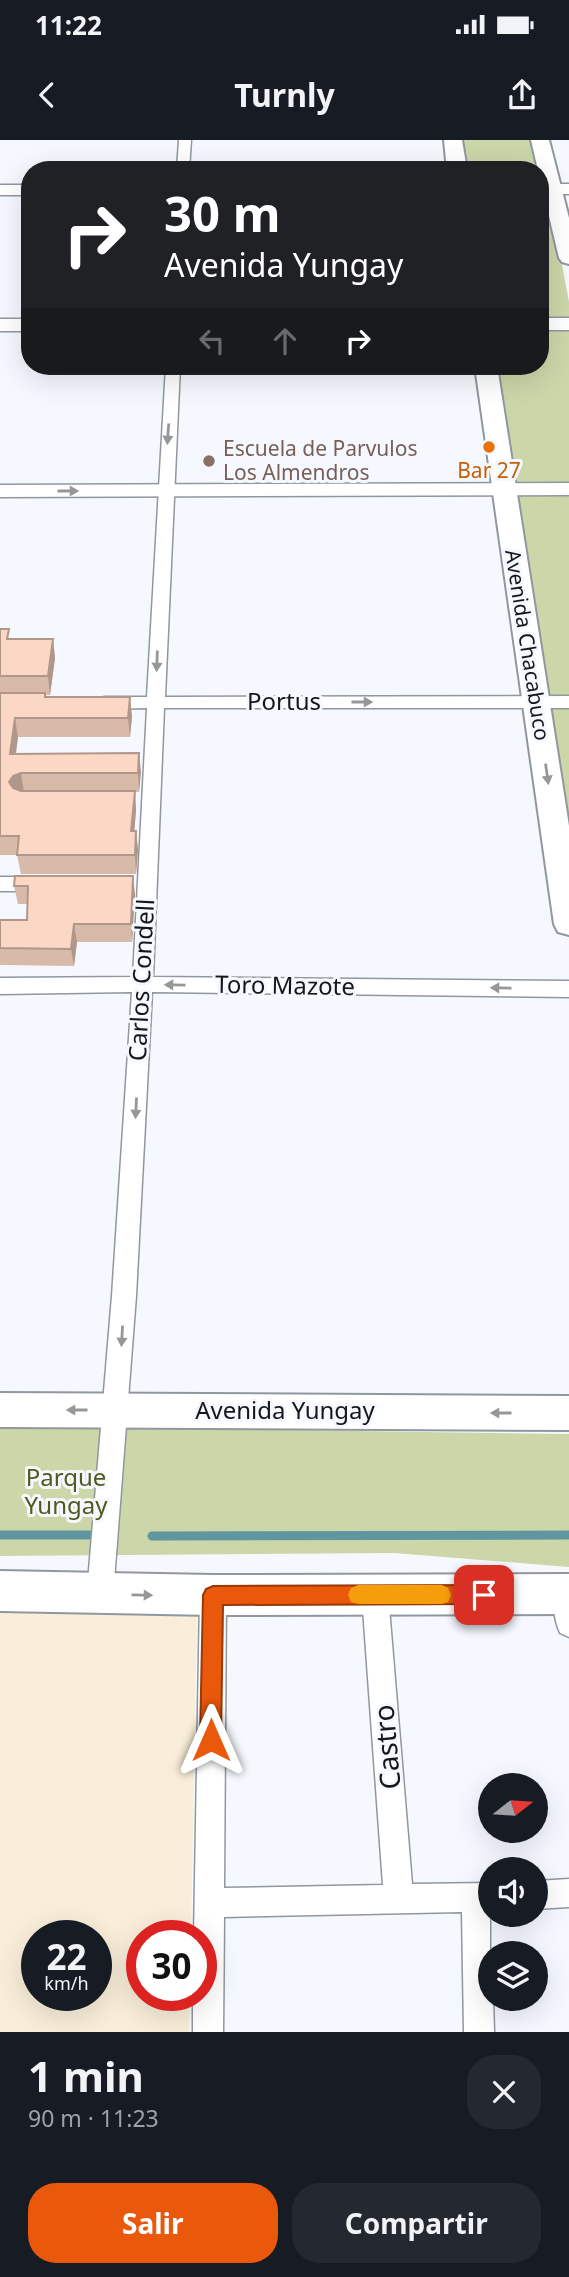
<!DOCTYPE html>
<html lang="es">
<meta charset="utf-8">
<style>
body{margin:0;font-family:"Noto Sans",sans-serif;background:#242831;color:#f1f3f6;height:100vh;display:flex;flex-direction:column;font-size:26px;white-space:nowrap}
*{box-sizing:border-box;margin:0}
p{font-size:23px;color:#9ea1a6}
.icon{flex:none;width:38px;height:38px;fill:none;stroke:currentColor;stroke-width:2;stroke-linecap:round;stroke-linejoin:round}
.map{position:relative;height:1892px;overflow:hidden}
.details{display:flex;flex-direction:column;background:#171b24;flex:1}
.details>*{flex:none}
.guide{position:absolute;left:21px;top:21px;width:528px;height:214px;border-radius:28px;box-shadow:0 7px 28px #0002;background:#202124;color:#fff;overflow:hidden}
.needle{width:46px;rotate:73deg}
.controls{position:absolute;left:478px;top:1633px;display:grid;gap:14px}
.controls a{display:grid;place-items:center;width:70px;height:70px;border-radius:50%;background:#171b24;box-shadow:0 7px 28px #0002;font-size:35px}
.speed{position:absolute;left:21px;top:1780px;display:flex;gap:14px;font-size:35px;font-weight:700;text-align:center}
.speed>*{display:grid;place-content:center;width:91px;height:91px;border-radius:50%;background:#171b24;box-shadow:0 7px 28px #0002;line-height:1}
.speed small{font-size:18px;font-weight:400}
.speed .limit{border:10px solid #d22;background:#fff;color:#111}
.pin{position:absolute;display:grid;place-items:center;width:60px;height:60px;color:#fff;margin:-30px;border-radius:14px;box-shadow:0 4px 10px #0006}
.me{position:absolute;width:77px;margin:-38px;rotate:0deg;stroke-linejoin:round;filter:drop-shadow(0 0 5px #0008)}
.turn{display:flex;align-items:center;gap:24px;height:147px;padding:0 28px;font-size:32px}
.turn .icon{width:91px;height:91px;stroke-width:2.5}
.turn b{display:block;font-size:49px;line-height:60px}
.lanes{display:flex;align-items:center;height:66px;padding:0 28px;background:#0003;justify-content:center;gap:35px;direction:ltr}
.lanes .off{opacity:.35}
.round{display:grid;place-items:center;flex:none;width:74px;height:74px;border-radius:28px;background:#242831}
.head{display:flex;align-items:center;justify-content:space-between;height:119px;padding:0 28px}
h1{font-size:42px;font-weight:700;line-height:52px}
.cta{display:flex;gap:14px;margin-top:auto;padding:14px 28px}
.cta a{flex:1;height:80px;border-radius:28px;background:#ea580c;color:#fff;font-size:28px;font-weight:700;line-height:80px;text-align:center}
.cta a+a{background:#242831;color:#f1f3f6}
.status{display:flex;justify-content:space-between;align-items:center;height:49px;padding:0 35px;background:#171b24;direction:ltr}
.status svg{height:19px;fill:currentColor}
header{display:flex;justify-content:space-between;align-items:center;height:91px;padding:0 28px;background:#171b24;font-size:32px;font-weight:700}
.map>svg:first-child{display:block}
.education{fill:#f8eed9;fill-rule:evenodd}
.green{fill:#cbd7a9}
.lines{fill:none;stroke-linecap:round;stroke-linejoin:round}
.stream{stroke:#5f96a0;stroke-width:9}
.street-casing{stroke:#90979f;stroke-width:3}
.secondary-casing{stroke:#90979f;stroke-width:3}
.primary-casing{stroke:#90979f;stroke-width:4}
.street{fill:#fff;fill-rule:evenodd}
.secondary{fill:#fff;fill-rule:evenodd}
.primary{fill:#fff;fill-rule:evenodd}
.wall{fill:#d8baa9}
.shaded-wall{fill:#b0978a}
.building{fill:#fbd8c5;stroke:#b0978a;stroke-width:2}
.oneway{fill:#969798}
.route{fill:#ea580c;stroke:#983908;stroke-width:2}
.slow{fill:#f59e0b}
.food-dot{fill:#e8710a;stroke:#f5f9ff;stroke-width:2.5}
.education-dot{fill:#8d6e63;stroke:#f5f9ff;stroke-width:2.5}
.labels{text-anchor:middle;stroke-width:6;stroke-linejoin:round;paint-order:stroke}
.far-education-label{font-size:21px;fill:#785e54;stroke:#f5f9ff;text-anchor:start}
.far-food-label{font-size:21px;fill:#c56008;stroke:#f5f9ff}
.far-street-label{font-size:21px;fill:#15171a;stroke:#f5f9ff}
.street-label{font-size:24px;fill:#15171a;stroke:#f5f9ff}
.park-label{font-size:24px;fill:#4e5b1e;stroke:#f5f9ff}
.near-street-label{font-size:28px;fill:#15171a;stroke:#f5f9ff}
</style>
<div class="status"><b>11:22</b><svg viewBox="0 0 49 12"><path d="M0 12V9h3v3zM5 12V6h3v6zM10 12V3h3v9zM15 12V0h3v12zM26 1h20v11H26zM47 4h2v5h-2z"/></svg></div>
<header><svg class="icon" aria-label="back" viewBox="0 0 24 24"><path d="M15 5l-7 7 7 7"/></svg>Turnly<svg class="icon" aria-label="share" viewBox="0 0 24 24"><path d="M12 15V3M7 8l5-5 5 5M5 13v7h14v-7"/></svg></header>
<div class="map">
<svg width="569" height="1892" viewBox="0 0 569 1892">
<rect width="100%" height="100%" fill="#f5f9ff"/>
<path class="education" d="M0 1467 197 1471 191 1795 142 1796V1855H190L189 1892H0ZM37 1796H96V1855H37Z"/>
<g class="green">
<path d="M462 0H536L548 49 569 162V695L498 226H541V30H468Z"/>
<path d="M0 1286 569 1294V1427L394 1413 0 1416Z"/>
</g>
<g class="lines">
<g class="stream">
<path d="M0 1395H90"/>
<path d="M152 1396 569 1395"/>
</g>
<defs>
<g id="street">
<path d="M179 0H191L189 30H177Z"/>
<path d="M166 226H180L165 557 569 556V568H164L153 837 569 841V857L152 852 136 1156 113 1454 109 1463 100 1467 91 1463 87 1454 112 1156 132 852 0 854V838L133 837 147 568 104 569 95 563 104 557H147Z"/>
<path d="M0 737H43L50 739 53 744 50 749 43 751H0Z"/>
<path d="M566 1441 569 1443V1497L560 1493C554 1479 551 1459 557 1445Z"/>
<path d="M213 1442 222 1446 226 1455 224 1748 383 1745 362 1455 366 1446 375 1442 384 1446 388 1455 412 1744 490 1743V1858H493L494 1892H464L462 1772 224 1777 223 1892H193V1855H201V1796H194L200 1455 204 1446Z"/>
<path d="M569 1739V1767L536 1769V1741Z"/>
</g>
<g id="secondary">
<rect x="541" y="44" width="28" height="10"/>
<rect x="0" y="45" width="30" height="10"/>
<rect x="541" y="178" width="28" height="12"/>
<rect x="0" y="179" width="30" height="12"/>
<path d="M569 343V355L0 357V345Z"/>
</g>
<g id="primary">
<path d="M444 0H462L467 30H447Z"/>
<path d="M531 0H549L569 78V124L562 122 559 118 541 42V30H538Z"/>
<path d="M475 226H497L569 686V795L558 792 554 784Z"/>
<path d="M0 1253 569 1256V1290L0 1287Z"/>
<path d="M0 1431 213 1435 569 1434V1474L213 1475 0 1471Z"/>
</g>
</defs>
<use href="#street" class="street-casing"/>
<use href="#secondary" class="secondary-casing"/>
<use href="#primary" class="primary-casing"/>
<use href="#street" class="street"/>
<use href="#secondary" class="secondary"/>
<use href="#primary" class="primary"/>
</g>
<g class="wall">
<path d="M0 489 10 499H53L55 518 50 555H46V557L132 576 130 597H18L16 614 141 632 139 652H135L136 670 134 691H136L138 710 136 734H21L17 715H0Z"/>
<path d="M15 736 135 754 132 802H77L74 826 0 825V780H27L28 764H18L14 746Z"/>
</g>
<g class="shaded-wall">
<path d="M53 499 55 518 50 555 48 536Z"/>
<path d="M130 557 132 576 130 597 128 578Z"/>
<path d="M15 578 18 597 13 633 10 614Z"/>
<path d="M139 613 141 632 139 652 138 633Z"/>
<path d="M21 633 24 652 16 655 9 642 13 636Z"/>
<path d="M135 651 136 670 133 710 131 691Z"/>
<path d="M136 691 138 710 136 734 135 715Z"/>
<path d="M133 736 135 754 132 802 131 784Z"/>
<path d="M74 784 77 802 74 826 71 809Z"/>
</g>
<g class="building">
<path d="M0 489H9L7 499H53L48 536H0Z"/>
<path d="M0 553H45V557H130L128 578H15L10 614 139 613 138 633H21L13 636 9 642 13 648 21 651H135L131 691H136L135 715H17L19 696H0Z"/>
<path d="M15 736H133L131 784H74L71 809 0 808V780H27L28 746H14Z"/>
</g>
<defs><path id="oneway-solid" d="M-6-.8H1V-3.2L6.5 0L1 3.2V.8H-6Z" transform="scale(1.75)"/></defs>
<g class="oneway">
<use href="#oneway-solid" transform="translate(168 294) rotate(94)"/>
<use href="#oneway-solid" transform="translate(68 351)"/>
<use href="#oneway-solid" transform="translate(157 521) rotate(92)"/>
<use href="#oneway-solid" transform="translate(362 562)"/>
<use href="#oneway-solid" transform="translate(547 634) rotate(82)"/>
<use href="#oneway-solid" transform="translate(175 845) rotate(-179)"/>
<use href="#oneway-solid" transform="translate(501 848) rotate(-179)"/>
<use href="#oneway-solid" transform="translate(136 968) rotate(93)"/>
<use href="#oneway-solid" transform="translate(122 1196) rotate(93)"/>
<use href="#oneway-solid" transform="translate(77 1270) rotate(-180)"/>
<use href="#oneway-solid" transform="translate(501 1273) rotate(-180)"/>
<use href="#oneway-solid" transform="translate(142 1455) rotate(1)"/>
</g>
<path class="route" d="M484 1445 491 1448 494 1455 491 1461 484 1464 223 1465 221 1600 218 1608 211 1611 203 1608 200 1600 203 1455 206 1449 213 1446Z"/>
<path class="slow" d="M358 1445H442L448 1448 451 1455 448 1462 442 1464H358L351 1462 348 1455 351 1448Z"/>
<circle class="food-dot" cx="489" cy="307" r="7"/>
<circle class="education-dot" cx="209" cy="321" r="7"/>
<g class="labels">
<g class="far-education-label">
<text x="223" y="316">Escuela de Parvulos<tspan x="223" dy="24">Los Almendros</tspan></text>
</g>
<g class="far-food-label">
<text x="489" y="338">Bar 27</text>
</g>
<g class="far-street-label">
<text transform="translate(527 505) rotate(81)" y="7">Avenida Chacabuco</text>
</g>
<g class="street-label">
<text x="284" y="570">Portus</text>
<text transform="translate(142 840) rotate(-87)" y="8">Carlos Condell</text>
<text transform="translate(285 846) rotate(1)" y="8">Toro Mazote</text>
<text x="285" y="1279">Avenida Yungay</text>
</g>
<g class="park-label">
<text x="66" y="1346">Parque<tspan x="66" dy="28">Yungay</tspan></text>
</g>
<g class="near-street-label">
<text transform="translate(387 1607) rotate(-95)" y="10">Castro</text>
</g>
</g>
</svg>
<div class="controls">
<a><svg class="needle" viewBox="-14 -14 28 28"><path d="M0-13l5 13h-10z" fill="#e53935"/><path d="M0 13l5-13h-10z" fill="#9ea1a6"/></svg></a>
<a><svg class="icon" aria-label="sound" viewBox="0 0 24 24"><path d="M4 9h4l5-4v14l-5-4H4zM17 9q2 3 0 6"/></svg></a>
<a><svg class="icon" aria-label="layers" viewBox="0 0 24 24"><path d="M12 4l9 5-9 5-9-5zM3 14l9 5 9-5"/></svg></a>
</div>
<div class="speed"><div>22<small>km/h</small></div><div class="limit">30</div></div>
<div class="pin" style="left:484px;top:1455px;background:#d93025"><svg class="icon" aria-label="arrive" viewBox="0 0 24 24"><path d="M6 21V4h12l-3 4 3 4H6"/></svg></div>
<svg class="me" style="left:211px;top:1600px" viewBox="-20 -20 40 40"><path d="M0-17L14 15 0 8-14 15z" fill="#ea580c" stroke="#fff" stroke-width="4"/></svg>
<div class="guide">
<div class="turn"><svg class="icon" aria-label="right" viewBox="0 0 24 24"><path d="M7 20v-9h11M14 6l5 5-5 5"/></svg><div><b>30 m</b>Avenida Yungay</div></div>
<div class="lanes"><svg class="icon off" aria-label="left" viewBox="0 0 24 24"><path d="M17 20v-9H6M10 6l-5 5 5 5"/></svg><svg class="icon off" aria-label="ahead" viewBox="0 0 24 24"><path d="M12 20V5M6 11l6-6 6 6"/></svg><svg class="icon" aria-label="right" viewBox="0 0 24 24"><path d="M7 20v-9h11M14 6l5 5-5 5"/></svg></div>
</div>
</div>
<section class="details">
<div class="head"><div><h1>1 min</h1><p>90 m · 11:23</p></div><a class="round"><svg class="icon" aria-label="close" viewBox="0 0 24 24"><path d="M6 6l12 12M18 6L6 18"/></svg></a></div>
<div class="cta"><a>Salir</a><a>Compartir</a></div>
</section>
